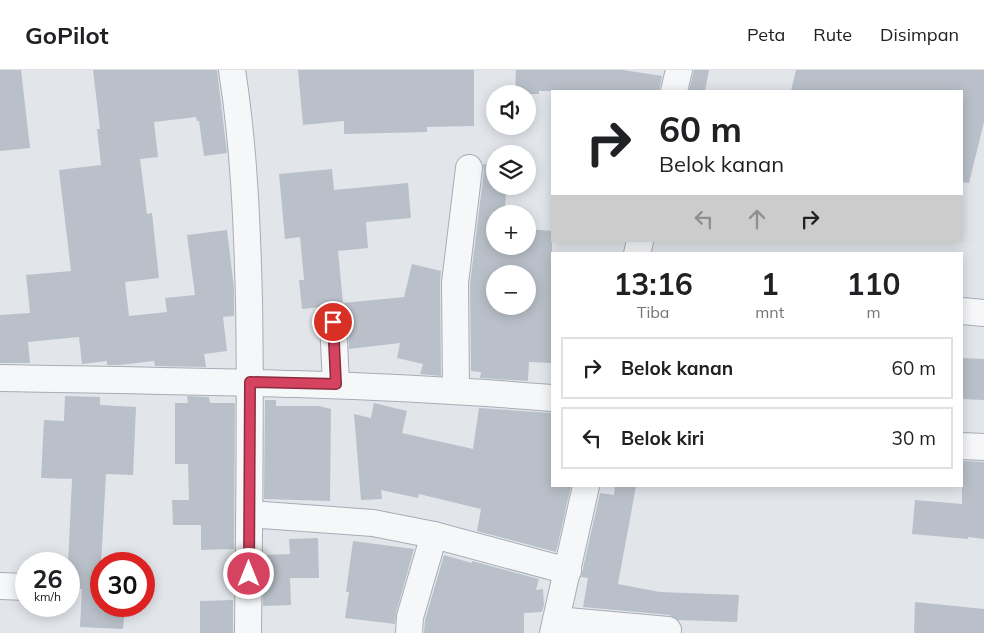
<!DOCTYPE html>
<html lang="id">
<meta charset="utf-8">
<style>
body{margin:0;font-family:Mulish,sans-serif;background:#f6f6f6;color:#202124;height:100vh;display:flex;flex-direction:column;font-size:19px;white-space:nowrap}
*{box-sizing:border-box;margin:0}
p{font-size:16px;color:#757577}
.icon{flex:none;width:28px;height:28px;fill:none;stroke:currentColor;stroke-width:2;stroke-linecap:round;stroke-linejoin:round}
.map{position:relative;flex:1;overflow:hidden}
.sheet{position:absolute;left:551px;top:182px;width:412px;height:235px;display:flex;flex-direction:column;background:#fff;border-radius:0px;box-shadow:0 2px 12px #0003}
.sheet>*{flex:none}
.top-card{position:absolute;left:551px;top:20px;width:412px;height:152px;border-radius:0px;box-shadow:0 2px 12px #0003;background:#fff;color:#202124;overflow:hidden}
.fabs{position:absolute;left:486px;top:15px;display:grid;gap:10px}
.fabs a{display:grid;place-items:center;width:50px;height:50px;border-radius:50%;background:#fff;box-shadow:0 2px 12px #0003;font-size:25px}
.speed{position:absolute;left:15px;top:482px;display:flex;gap:10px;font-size:25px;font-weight:700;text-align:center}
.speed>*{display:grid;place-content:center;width:65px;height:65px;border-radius:50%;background:#fff;box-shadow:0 2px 12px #0003;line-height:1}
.speed small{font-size:12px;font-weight:400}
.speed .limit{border:8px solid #d22;background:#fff;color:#111}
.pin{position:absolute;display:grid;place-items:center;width:42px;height:42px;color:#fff;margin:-21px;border:2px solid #fff;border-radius:50%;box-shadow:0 1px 5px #0007}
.me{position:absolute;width:55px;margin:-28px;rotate:0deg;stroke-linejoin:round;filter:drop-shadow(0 0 4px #0008)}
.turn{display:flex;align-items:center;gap:18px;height:105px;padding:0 25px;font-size:22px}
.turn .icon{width:65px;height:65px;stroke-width:2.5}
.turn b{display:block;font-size:35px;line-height:42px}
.lanes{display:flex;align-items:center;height:48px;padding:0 25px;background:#0003;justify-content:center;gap:25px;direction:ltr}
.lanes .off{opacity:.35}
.eta{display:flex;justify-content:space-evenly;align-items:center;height:85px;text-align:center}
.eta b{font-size:30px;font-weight:700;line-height:35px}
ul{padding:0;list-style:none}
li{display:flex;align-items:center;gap:15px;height:62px;margin:0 10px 8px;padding:0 15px;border:2px solid #e0e0e0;border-radius:0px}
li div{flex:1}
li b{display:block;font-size:19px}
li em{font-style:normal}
header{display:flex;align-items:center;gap:30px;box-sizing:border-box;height:70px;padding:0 25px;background:#fff;border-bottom:1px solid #e0e0e0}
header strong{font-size:24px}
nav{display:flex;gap:28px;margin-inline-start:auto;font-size:18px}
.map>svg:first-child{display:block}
.building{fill:#b9c0c9;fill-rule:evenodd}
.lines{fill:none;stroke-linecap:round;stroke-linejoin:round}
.minor-casing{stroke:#a7adb6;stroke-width:28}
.minor{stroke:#f5f7f9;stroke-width:26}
.route-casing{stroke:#8a2c3e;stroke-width:12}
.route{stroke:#d54360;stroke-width:9}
</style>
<header>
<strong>GoPilot</strong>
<nav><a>Peta</a><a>Rute</a><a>Disimpan</a></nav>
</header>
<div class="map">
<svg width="984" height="563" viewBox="0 0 984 563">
<rect width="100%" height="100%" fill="#e2e6eb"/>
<g class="building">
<path d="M0 0H21L30 78 0 81Z"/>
<path d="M93 0H217L227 83 204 86 199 51H197L196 47 154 52 158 87 140 89 147 144 152 143 159 208 125 212 129 246 167 242 165 228 195 225 187 165 227 160 234 218V246L223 247 227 281 204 284 206 297 155 296 154 291 120 295H107V291L82 294 79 267 28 272 30 293H0V245L30 243 26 205 71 201 59 100 101 95 97 59H100Z"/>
<path d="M298 0H474V56L427 57V62L344 64V51L303 55Z"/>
<path d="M516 0H623L662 6 659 21H539V24H515Z"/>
<path d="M694 0H709L705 21H689Z"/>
<path d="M796 0H984V52L969 113 962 112V21H791Z"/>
<path d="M483 94 495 95V116H506L505 144H495V176H528V159L552 161V293L529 292 528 311 480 308 481 302 471 301 470 214 484 100ZM495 204H528V236H495Z"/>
<path d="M332 99 334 120 408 113 411 148 366 152 368 178 338 181 343 233 404 227 412 194 441 201 440 213 441 306 420 304 423 294 397 288 400 273 349 279 348 251 346 244 341 239 340 235 302 239 299 210H304L300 167 285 169 279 104Z"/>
<path d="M962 288 984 289V330L962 329Z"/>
<path d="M65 326 100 327V335L136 337 133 405 106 404 101 494V536H125L123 559 80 557 82 519 69 518 68 494 72 409 41 408 44 350 64 351Z"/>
<path d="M187 326 209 327 210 333H235L234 479 201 480V455H173L172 430H189L188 394H175V333H188Z"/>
<path d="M265 330H276V336H319L331 339 330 431 264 429Z"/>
<path d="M374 333 407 341 402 363 473 379 479 338 552 343V416H571L556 482 477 461 481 439 419 424 418 428 381 420 382 429 361 430 354 344 371 348Z"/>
<path d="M962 391 984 392V469L968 467V469L912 464 915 430 962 434Z"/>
<path d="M615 416H636L618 514 660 522 739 525 737 552 678 550 669 545 583 537 588 508 581 507 600 423 614 425Z"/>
<path d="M318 468 319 508H290L291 535 263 536 264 485 290 484 289 469Z"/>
<path d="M353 471 414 479 396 543 395 554 345 548 349 522H346Z"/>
<path d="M444 485 472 493V491L539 509 536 520 543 519 544 535 542 542 524 543V563H424L425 550Z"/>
<path d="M233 530V563H200V531Z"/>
<path d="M915 532 984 539V563H914Z"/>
</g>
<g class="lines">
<defs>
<g id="minor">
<path d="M232 0C244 77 247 153 249 230 251 341 249 452 248 563"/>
<path d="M674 21 679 0"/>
<path d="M637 184 640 171"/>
<path d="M962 241 984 243"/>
<path d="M333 252 336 314"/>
<path d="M0 308C184 311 368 313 552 328"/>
<path d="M456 320 455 213 469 98"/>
<path d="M962 376 984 377"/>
<path d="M249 444 373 453 434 465 568 501"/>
<path d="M0 516 26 517"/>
<path d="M556 550 668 560"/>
<path d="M409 563 410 547 434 465"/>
<path d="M553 563 586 416"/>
</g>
</defs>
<use href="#minor" class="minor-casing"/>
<use href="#minor" class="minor"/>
</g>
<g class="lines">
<defs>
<path id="route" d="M249 504 250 312 336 314 333 252"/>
</defs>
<use href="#route" class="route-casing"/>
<use href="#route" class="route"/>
</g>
</svg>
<div class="fabs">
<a><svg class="icon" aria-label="sound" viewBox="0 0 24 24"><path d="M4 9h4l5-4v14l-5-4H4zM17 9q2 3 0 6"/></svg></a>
<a><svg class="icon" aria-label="layers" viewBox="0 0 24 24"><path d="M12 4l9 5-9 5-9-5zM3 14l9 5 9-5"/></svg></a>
<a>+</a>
<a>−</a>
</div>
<div class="speed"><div>26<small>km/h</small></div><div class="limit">30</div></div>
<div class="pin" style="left:333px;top:252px;background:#d93025"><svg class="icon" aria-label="arrive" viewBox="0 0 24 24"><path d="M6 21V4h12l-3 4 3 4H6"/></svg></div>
<svg class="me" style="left:249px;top:504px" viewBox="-20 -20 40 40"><circle r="17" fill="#d54360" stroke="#fff" stroke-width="3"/><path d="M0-11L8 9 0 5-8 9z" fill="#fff"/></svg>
<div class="top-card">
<div class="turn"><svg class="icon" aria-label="right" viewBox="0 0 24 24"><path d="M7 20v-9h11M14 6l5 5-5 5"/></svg><div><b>60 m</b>Belok kanan</div></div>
<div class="lanes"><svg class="icon off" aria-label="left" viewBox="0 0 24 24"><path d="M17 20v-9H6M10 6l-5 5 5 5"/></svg><svg class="icon off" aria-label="ahead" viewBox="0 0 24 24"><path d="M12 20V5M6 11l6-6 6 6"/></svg><svg class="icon" aria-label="right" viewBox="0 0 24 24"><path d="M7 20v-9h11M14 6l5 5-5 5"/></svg></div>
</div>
<section class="sheet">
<div class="eta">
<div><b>13:16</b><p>Tiba</p></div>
<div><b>1</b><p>mnt</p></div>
<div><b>110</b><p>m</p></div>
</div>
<ul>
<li><svg class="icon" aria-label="right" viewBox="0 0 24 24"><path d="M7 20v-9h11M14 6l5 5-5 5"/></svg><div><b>Belok kanan</b></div><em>60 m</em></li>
<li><svg class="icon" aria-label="left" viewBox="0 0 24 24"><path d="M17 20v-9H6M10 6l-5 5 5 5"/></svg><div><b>Belok kiri</b></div><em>30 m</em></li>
</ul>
</section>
</div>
